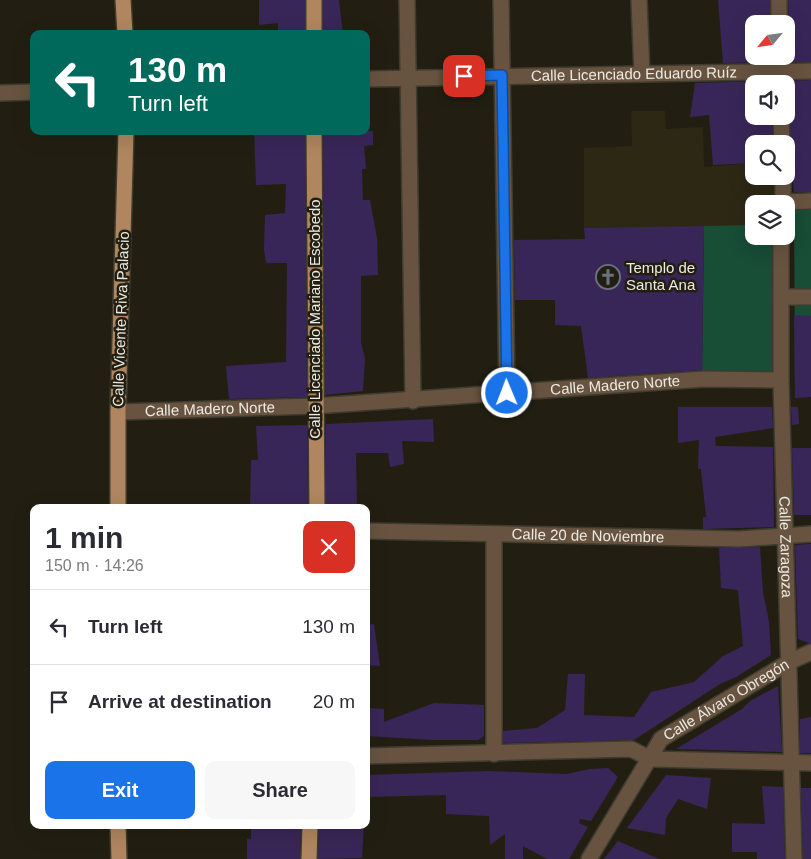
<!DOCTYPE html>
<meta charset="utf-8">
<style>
body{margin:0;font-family:Helvetica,sans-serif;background:#f7f7f7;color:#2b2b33;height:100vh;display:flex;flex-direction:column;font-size:19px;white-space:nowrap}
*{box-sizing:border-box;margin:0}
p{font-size:16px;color:#7c7c81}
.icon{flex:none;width:28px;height:28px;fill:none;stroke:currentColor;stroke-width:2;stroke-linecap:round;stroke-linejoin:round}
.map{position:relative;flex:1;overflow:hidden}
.drawer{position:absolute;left:30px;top:504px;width:340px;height:325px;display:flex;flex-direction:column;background:#fff;border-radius:10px;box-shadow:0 5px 20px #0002}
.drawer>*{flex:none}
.hud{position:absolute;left:30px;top:30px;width:340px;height:105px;border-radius:10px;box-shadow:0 5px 20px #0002;background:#00695c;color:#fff;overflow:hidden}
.needle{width:32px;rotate:241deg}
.tools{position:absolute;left:745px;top:15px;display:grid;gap:10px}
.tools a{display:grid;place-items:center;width:50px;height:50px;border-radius:10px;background:#fff;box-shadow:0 5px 20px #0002;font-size:25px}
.pin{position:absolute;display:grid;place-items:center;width:42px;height:42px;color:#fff;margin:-21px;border-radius:10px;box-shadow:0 2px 8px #0006}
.me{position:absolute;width:55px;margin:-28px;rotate:359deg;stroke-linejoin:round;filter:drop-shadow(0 0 4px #0008)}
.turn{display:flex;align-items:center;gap:18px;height:105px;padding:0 15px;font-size:22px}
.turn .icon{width:65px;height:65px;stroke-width:2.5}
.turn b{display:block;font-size:35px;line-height:42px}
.round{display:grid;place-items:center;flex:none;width:52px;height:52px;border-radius:10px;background:#f7f7f7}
.overview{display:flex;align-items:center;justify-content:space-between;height:85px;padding:0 15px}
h1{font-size:30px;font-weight:600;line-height:38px}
.cta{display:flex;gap:10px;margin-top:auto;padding:10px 15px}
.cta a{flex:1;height:58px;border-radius:10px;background:#1a73e8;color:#fff;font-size:20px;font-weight:600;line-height:58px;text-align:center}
.cta a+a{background:#f7f7f7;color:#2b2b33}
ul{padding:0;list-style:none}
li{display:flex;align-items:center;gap:15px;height:75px;padding:0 15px;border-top:1px solid #e1e1e2}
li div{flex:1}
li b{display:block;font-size:19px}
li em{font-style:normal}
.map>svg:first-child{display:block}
.built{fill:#2d2814}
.green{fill:#184d36}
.building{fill:#392658}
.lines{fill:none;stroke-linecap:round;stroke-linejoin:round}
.minor-casing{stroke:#3e3b2f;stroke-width:18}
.major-casing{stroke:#3e3b2f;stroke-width:18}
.minor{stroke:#675340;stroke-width:15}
.major{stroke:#af865f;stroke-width:15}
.route-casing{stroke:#114b97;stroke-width:12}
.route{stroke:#1a73e8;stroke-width:9}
.labels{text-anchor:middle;stroke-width:5;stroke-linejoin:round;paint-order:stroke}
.street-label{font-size:15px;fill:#eceae1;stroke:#221f12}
.poi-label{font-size:15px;fill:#eceae1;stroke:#221f12;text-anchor:start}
</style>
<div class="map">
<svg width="811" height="859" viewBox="0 0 811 859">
<rect width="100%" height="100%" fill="#221f12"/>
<path class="built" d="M631 111H665L666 129 703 127 704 167 754 163V176H775L778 204H754V227L584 228V148L632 146Z"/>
<g class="green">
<path d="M794 201H811V392H795Z"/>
<path d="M754 225V236H782L781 380 702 375 704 226Z"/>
</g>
<g class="building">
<path d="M259 0H305V34H278V23L259 25Z"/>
<path d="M323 0H339L343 34H323Z"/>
<path d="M718 0H770V24H754V56H771V62L723 63Z"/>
<path d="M788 0H811V62H790Z"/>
<path d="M811 80V192H794L790 149 788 90 790 81Z"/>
<path d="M772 81V84H754V116H772L773 144H754V163L713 165 709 115 690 117 695 83Z"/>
<path d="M254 131H305L307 397 229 399 226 366 286 362 287 263H266L264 249 265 215 285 213 286 184 256 185Z"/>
<path d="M323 131H373V145L364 146 366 169H362L363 200H370L377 238 378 275 361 276V342L365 359 363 391 325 395Z"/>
<path d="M704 226 702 370 588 378 581 326 555 325V300H515L514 240 585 239 584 228Z"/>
<path d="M794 315 811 316V397L795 398Z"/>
<path d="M678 407H772L773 428 715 437 716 446 773 447 774 527 703 529V517H706L701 469H698L699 440 678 443Z"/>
<path d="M791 407H798L799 424 792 425Z"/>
<path d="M433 419 434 442 402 441 404 464 390 467 388 453H356L357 506 326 507V424Z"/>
<path d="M307 425 308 507 250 508 251 460H258L256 426Z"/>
<path d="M792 448H811V515H794Z"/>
<path d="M811 544V643H809L798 639 795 545Z"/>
<path d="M760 547 763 592 769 622 771 655 736 677 720 684 634 740 503 743V731L537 728 565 710 568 674H585L584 715 634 717 651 692 694 682 723 656 743 646 738 590 721 588 719 548Z"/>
<path d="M374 624 380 666 366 665V625Z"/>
<path d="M778 686 782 752 676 749 742 709 750 701Z"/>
<path d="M434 703 484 705V736L478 740H434L366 736V708L384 709V722Z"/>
<path d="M811 717V753H800V719Z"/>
<path d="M608 768 618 777 591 821 580 819 579 823 588 827 569 859H547L523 846V859H505V834L490 845 489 816 446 814V795L366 797V775L488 771 567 774 590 769Z"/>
<path d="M666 775 711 778 707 809 678 799 666 818 665 835 627 828Z"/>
<path d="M762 786 783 787 785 859H757V852H732V823L765 824Z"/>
<path d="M801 788H811V859H803Z"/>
<path d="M251 825H301L300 859H247V839H251Z"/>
<path d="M319 825H364L362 858 318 859Z"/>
<path d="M618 841 659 859H604Z"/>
</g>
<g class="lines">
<defs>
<g id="minor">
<path d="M407 0 413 401"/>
<path d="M501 0 507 393"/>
<path d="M639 0 642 74"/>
<path d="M779 0V24"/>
<path d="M780 56 781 84"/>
<path id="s1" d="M366 79 811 71"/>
<path d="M0 93 34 92"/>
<path d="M781 116 782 144"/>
<path d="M783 176V204"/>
<path d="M783 202 811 201"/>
<path id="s2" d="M781 236V380L794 859"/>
<path d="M783 297H811"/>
<path id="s3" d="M118 412 315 406 704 379 781 380"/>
<path id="s4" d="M366 531 739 539 811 534"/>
<path d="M494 754V536"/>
<path d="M366 756 631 749 651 759 811 763"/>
<path id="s5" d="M589 859 661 739 789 662 811 652"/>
</g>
<g id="major">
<path d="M123 0 125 34"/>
<path d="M314 34V0"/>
<path d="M314 131 317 508"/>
<path d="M118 508V412L126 131"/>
<path d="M118 825 119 859"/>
<path d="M309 859 310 825"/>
</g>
</defs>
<use href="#minor" class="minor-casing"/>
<use href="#major" class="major-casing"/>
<use href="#minor" class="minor"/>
<use href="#major" class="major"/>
</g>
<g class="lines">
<defs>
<path id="route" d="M464 76 502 75 507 393"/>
</defs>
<use href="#route" class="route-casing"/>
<use href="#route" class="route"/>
</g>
<defs>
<symbol id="church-ring" viewBox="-11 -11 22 22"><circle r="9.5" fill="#221f12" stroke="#6b7280" stroke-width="1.5"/><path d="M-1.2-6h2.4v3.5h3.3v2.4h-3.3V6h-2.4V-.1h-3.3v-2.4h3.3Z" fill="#6b7280"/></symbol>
</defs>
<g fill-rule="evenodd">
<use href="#church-ring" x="594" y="263" width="28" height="28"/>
</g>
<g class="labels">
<g class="street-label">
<text dy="5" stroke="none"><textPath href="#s1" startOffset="268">Calle Licenciado Eduardo Ruíz</textPath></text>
<text transform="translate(121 319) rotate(-88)" y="5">Calle Vicente Riva Palacio</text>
<text transform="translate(315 319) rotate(-90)" y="5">Calle Licenciado Mariano Escobedo</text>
<text dy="5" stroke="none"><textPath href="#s3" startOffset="498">Calle Madero Norte</textPath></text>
<text dy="5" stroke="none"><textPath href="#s3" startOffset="92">Calle Madero Norte</textPath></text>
<text dy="5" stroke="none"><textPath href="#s4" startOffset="222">Calle 20 de Noviembre</textPath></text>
<text dy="5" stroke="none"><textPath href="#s2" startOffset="311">Calle Zaragoza</textPath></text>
<text dy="5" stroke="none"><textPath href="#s5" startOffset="216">Calle Álvaro Obregón</textPath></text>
</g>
<g class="poi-label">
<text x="626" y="273">Templo de<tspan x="626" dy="17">Santa Ana</tspan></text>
</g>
</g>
</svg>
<div class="tools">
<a><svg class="needle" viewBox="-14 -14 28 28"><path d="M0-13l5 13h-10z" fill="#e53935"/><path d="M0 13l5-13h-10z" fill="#7c7c81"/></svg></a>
<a><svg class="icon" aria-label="sound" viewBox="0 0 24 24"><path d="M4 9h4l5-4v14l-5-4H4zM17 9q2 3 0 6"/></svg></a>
<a><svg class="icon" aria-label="search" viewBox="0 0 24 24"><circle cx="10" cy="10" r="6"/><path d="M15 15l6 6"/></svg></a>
<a><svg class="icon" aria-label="layers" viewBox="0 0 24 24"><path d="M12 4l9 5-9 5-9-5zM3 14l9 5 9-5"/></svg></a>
</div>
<div class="pin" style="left:464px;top:76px;background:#d93025"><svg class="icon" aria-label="arrive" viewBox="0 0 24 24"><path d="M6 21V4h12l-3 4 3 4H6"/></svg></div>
<svg class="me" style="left:507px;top:393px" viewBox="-20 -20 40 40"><circle r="17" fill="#1a73e8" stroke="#fff" stroke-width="3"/><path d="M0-11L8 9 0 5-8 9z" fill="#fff"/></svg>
<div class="hud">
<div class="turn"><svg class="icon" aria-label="left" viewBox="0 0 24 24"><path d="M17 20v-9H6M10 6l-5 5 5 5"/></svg><div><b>130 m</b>Turn left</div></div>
</div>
<section class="drawer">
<div class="overview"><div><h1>1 min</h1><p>150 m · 14:26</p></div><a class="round" style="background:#d93025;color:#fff"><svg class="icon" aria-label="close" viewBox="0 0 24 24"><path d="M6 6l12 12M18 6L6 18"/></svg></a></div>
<ul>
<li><svg class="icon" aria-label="left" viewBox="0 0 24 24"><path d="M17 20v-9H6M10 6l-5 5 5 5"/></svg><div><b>Turn left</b></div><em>130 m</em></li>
<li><svg class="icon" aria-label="arrive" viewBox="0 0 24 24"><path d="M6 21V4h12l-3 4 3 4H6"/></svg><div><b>Arrive at destination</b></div><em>20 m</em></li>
</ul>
<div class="cta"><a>Exit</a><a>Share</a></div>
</section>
</div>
